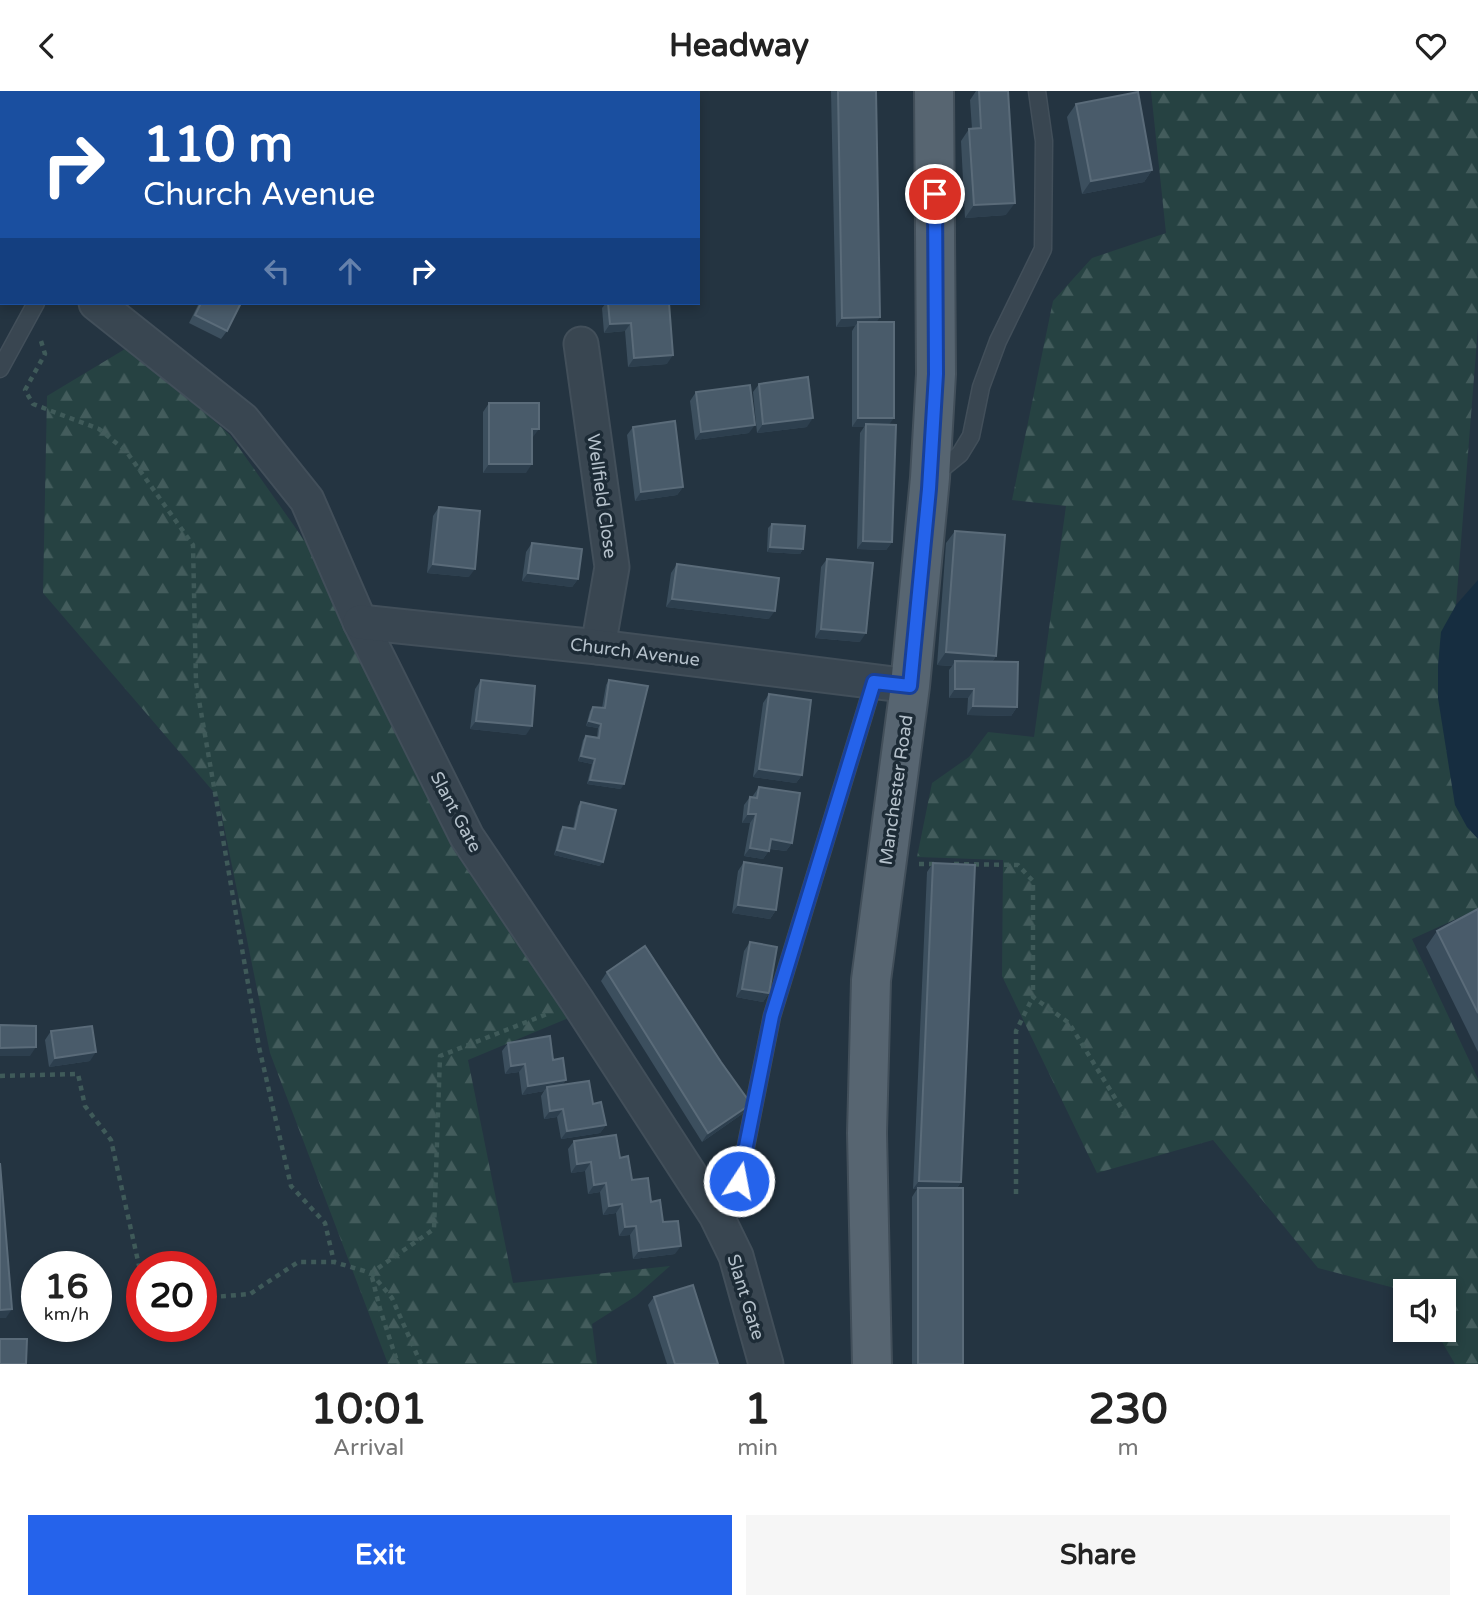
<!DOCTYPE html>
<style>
body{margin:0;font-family:"Varela Round",sans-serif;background:#f6f6f6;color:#222;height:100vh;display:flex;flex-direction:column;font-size:26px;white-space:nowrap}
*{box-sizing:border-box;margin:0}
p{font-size:23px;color:#767676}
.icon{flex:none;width:38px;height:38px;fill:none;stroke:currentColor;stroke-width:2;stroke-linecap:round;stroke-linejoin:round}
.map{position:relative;height:1273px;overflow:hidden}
.sheet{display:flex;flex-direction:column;background:#fff;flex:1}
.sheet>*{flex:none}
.guide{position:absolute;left:0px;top:0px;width:700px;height:214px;box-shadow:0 4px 10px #0003;background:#1a4fa0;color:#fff;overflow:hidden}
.fabs{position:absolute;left:1393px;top:1188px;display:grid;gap:14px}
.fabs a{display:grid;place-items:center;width:63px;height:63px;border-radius:0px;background:#fff;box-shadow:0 4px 10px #0003;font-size:35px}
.speed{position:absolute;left:21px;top:1160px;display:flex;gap:14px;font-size:35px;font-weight:700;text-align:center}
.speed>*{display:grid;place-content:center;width:91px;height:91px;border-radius:50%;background:#fff;box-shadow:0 4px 10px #0003;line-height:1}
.speed small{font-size:18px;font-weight:400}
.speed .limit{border:10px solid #d22;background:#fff;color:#111}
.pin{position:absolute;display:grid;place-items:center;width:60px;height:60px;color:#fff;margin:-30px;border:4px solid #fff;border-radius:50%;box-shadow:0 2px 7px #0007}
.me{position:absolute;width:77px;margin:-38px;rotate:11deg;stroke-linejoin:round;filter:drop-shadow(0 0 5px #0008)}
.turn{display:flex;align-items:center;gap:24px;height:147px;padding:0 28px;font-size:32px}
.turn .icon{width:91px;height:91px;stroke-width:2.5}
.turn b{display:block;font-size:49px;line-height:60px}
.lanes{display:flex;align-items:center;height:66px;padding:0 28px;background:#0003;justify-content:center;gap:35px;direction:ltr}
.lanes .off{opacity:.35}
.eta{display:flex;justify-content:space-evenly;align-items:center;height:119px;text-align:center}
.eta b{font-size:42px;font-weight:700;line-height:49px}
.button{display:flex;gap:14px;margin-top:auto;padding:14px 28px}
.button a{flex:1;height:80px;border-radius:0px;background:#2563eb;color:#fff;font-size:28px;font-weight:700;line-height:80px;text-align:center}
.button a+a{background:#f6f6f6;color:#222}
header{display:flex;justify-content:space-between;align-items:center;height:91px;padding:0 28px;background:#fff;font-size:32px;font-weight:700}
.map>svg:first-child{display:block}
.forest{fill:url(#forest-firs)}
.water{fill:#162d40}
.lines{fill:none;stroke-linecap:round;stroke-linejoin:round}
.lane-casing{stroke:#424f5a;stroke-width:19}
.street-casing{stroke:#424f5a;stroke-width:37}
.primary-casing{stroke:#424f5a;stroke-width:42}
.path{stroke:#3f5a59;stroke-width:4.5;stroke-dasharray:5 5;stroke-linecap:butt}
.lane{stroke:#394651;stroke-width:16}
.street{stroke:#394651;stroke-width:33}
.primary{stroke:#576571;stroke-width:38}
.wall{fill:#3c4f5e}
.shaded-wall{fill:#2d3f4e}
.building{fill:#495b6a;stroke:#5a6b79;stroke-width:2}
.route-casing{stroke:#184099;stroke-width:18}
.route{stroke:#2563eb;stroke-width:12}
.labels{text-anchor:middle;stroke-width:7;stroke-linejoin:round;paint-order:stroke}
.street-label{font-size:18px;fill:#b5c1cb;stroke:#1d2b36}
</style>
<header><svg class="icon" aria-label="back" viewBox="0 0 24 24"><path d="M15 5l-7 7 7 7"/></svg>Headway<svg class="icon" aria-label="heart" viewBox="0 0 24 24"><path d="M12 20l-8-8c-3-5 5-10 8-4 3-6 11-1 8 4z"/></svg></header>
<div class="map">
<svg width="1478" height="1273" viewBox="0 0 1478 1273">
<defs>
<pattern id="forest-firs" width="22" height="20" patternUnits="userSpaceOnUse" patternTransform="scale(1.75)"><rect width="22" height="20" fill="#264242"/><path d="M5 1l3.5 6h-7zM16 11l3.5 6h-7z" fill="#435c5c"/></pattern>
</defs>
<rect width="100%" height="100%" fill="#243441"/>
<g class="forest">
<path d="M1151 0H1478V236L1456 514 1478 508V818L1412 848 1478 988V1273H1455L1435 1239H1444V1200H1406L1318 1177 1213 1049 1097 1082 1002 885 1003 769 917 766 932 692 969 666 988 641 1034 646 1066 415 1012 409 1053 210 1092 167 1166 142Z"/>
<path d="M130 255 230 344 321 473 454 759 571 926 468 969 513 1192 670 1175 636 1205 592 1233 597 1273H388L270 962 218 706 43 502 47 305Z"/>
</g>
<path class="water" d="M1478 489V748L1467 736 1455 714 1438 607V575L1441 541 1456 514Z"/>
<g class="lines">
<defs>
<g id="lane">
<path d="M0 278 36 212"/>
<path d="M934 384 960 363 971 345 981 296 998 250 1043 158 1044 50 1037 0"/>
<path d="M716 1124 739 1090 772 925 874 591"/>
</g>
<g id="street">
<path d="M17 0 18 2"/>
<path d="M0 133 2 134"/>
<path d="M96 212 243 329 307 409 360 531 467 746 578 911 716 1124 736 1165 766 1273"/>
<path d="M581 253 612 476 598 556"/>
<path d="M360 531 598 556 910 595"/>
</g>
<path id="primary" d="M872 1273 867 1042 871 889 910 595 930 387 936 283 934 0"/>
</defs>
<use href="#lane" class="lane-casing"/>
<use href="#street" class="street-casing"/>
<use href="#primary" class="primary-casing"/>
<g class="path">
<path d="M41 250 45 263 25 299 33 313 99 338 126 360 193 454 196 592 259 956 291 1095 325 1132 334 1171"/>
<path d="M919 773H938"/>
<path d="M954 773 1018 774 1033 790V906L1069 932 1128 1028"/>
<path d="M0 985 78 983 85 1015 111 1049 142 1188"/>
<path d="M1016 1103V940L1033 906"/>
<path d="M371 1182 392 1207 421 1273"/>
<path d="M372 1186 380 1218 398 1273"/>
<path d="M201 1207 250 1203 298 1171H334L371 1182 434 1138 440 965 547 923"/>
</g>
<use href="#lane" class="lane"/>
<use href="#street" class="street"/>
<use href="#primary" class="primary"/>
</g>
<g class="wall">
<path d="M79 0H136V2H80Z"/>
<path d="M831 0H876L877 231 889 334 892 451 886 459 857 458 860 342 864 336H852V240L855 235 836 236Z"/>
<path d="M976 0H1008L1006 124 965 127 961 50 969 38H972L970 9Z"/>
<path d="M1076 13 1152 79 1144 91 1082 103 1067 26Z"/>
<path d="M199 212H241L227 240 221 248 189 232Z"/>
<path d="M606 212H669L667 273 628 276 625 240 604 242 602 217Z"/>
<path d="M759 293 807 336 757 342 753 301Z"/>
<path d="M696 301 749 342 695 349 690 310Z"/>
<path d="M489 312 533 346H532L526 382H483V321Z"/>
<path d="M633 336 683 396 677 404 635 410 627 344Z"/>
<path d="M439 416 469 486 427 482 433 425Z"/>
<path d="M772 433 803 458 800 463 767 461 768 437Z"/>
<path d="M955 440 996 565 992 571 1017 616 1011 625 967 624 968 607H949V579L952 575 937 574 946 452Z"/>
<path d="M532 452 578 488 572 496 522 490 526 461Z"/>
<path d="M827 468 860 551 815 547 821 476Z"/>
<path d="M677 473 769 528 666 516 671 482Z"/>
<path d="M481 589 526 644 470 638 475 598Z"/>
<path d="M609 589 621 698 587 693 592 673 578 670 583 649 586 645 597 646 598 637 586 635 590 620 593 616 602 617 606 594Z"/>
<path d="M769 603 802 684 796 692 753 686 763 612Z"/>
<path d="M759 696 792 752 786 760 770 758 763 768 744 765 750 732H742L744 714 750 706H752Z"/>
<path d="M581 711 600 775 554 764 560 740 563 736 573 738 578 715Z"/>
<path d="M744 771 776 819 770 828 732 822 738 780Z"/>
<path d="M933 772 961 1091 957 1097 963 1273H912V1106L917 1098H913L927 781Z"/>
<path d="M1478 818V961L1426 856 1437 840Z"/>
<path d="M750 851 769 902 763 911 736 906 744 860Z"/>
<path d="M607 881 721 971 751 1013 745 1021 702 1051 601 890Z"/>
<path d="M51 940 90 970 49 976 45 949Z"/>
<path d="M508 952 553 969 566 989 562 994 593 1013 606 1034 600 1042 561 1048 557 1026 544 1028 541 1005 544 1000 522 1004 519 981 505 983 502 960Z"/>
<path d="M574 1050 620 1067 632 1089 651 1111 663 1131 675 1163 633 1168 630 1144 619 1145 616 1122 603 1124 600 1101 588 1103 585 1080 571 1082 568 1058Z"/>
<path d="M654 1206 718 1273H667L648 1214Z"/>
</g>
<g class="shaded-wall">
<path d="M1152 79 1144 91 1082 103 1091 90Z"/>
<path d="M1015 112 1006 124 965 127 974 114Z"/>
<path d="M880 226 874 235 858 231 855 235 836 236 842 227Z"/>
<path d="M631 232 625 240 604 242 610 233Z"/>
<path d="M673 264 667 273 628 276 634 267Z"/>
<path d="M813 327 807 336 757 342 763 333Z"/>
<path d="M858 327H894L888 335 866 333 864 336H852Z"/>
<path d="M755 334 749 342 695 349 701 341Z"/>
<path d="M532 338H539L533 346H526Z"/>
<path d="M489 373H532L526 382H483Z"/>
<path d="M683 396 677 404 635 410 641 401Z"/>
<path d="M863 450 892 451 886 459 857 458Z"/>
<path d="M770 456 803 458 800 463 767 461Z"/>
<path d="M433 473 475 478 469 486 427 482Z"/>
<path d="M528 482 578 488 572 496 522 490Z"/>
<path d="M672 508 775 520 769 528 666 516Z"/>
<path d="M821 538 866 542 860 551 815 547Z"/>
<path d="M946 561 996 565 987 578 955 570 952 575 937 574Z"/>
<path d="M955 598H974L968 607H949Z"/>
<path d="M973 615 1017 616 1011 625 967 624Z"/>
<path d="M476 630 532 635 526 644 470 638Z"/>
<path d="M589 630 601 633 598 637 586 635Z"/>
<path d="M581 665 595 668 592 673 578 670Z"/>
<path d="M759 678 802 684 796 692 753 686Z"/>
<path d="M590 689 624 693 621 698 587 693Z"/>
<path d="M748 723H756L750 732H742Z"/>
<path d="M771 748 792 752 786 760 765 757Z"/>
<path d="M750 757 769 760 763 768 744 765Z"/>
<path d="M557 759 603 771 600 775 554 764Z"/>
<path d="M738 814 776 819 770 828 732 822Z"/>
<path d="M742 898 769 902 763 911 736 906Z"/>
<path d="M36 956 30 965H0V957Z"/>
<path d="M96 961 90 970 49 976 55 967Z"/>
<path d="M525 973 519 981 505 983 511 975Z"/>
<path d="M566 989 560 997 547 996 544 1000 522 1004 528 995Z"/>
<path d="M751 1013 745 1021 702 1051 708 1042Z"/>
<path d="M563 1018 557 1026 544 1028 550 1020Z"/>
<path d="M606 1034 600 1042 561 1048 567 1040Z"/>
<path d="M591 1071 585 1080 571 1082 577 1073Z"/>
<path d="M919 1090 961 1091 955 1100 913 1098Z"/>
<path d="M606 1092 600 1101 588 1103 594 1094Z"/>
<path d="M622 1113 616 1122 603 1124 609 1115Z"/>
<path d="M636 1135 630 1144 619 1145 625 1136Z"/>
<path d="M681 1155 675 1163 633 1168 639 1160Z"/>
<path d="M12 1218 6 1227H0V1219Z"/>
</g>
<g class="building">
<rect x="89" y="0" width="47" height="2"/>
<path d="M838 0H876L880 226 842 227Z"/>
<path d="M979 0H1008L1015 112 974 114 969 38 981 37Z"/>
<path d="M1138 1 1152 79 1091 90 1076 13Z"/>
<path d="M201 212H241L227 240 195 224Z"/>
<path d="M608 212H669L673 264 634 267 631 232 610 233Z"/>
<rect x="858" y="231" width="36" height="96"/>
<path d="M808 286 813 327 763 333 759 293Z"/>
<path d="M750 294 755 334 701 341 696 301Z"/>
<path d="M489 312H539V338H532V373H489Z"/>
<path d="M675 330 683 396 641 401 633 336Z"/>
<path d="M866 333 896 334 892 451 863 450Z"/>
<path d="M439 416 480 420 475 478 433 473Z"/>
<path d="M772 433 805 435 803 458 770 456Z"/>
<path d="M955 440 1005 444 996 565 946 561Z"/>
<path d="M532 452 582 458 578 488 528 482Z"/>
<path d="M827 468 873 472 866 542 821 538Z"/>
<path d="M677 473 779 487 775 520 672 508Z"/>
<path d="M955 570 1018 571 1017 616 973 615 974 598H955Z"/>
<path d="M481 589 535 595 532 635 476 630Z"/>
<path d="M609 589 648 595 624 693 590 689 595 668 581 665 586 645 599 647 601 633 589 630 593 616 605 617Z"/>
<path d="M769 603 811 609 802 684 759 678Z"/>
<path d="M759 696 800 702 792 752 771 748 769 760 750 757 756 723H748L750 706 757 707Z"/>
<path d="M581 711 616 719 603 771 557 759 563 736 575 738Z"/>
<path d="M744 771 782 777 776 819 738 814Z"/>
<path d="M933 772 975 774 961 1091 919 1090Z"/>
<path d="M1478 818V922L1437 840Z"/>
<path d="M750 851 777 856 769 902 742 898Z"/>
<path d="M645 855 721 971 751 1013 708 1042 607 881Z"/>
<path d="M0 934 36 935V956L0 957Z"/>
<path d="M92 935 96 961 55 967 51 940Z"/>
<path d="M550 945 553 969 563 967 566 989 528 995 525 973 511 975 508 952Z"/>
<path d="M589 990 593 1013 601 1011 606 1034 567 1040 563 1018 550 1020 547 996Z"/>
<path d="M616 1044 620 1067 628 1065 632 1089 648 1087 651 1111 660 1109 663 1131 678 1130 681 1155 639 1160 636 1135 625 1136 622 1113 609 1115 606 1092 594 1094 591 1071 577 1073 574 1050Z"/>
<path d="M0 1072 12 1218 0 1219Z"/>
<rect x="918" y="1097" width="45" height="176"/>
<path d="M693 1194 718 1273H675L654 1206Z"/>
<path d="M0 1248H27L26 1273H0Z"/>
</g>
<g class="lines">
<defs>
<path id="route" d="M739 1090 772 925 874 591 910 595 929 398 936 283 935 103"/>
</defs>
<use href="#route" class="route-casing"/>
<use href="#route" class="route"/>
</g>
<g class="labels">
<g class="street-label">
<text transform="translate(602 405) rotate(82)" y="6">Wellfield Close</text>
<text transform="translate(635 561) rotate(7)" y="6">Church Avenue</text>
<text transform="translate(896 699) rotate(-82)" y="6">Manchester Road</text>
<text transform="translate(456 721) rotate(62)" y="6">Slant Gate</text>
<text transform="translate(746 1206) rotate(73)" y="6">Slant Gate</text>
</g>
</g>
</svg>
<div class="fabs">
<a><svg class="icon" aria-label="sound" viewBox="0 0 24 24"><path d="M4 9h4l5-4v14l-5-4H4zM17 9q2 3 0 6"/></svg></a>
</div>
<div class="speed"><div>16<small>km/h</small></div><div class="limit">20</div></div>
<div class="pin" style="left:935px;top:103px;background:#d93025"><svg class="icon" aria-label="arrive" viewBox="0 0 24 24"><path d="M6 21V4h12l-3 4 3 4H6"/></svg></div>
<svg class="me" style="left:739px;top:1090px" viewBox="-20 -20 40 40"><circle r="17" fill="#2563eb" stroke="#fff" stroke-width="3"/><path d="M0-11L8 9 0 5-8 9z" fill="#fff"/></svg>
<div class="guide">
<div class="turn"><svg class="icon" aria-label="right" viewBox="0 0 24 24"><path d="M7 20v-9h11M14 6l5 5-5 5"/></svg><div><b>110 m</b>Church Avenue</div></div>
<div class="lanes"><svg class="icon off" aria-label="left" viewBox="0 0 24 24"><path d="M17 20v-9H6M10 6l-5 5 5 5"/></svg><svg class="icon off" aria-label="ahead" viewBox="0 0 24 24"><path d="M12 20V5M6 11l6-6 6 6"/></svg><svg class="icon" aria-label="right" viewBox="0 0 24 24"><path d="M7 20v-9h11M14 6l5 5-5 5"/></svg></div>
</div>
</div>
<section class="sheet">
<div class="eta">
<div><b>10:01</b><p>Arrival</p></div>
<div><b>1</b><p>min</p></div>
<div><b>230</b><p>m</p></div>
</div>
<div class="button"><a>Exit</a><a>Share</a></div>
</section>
